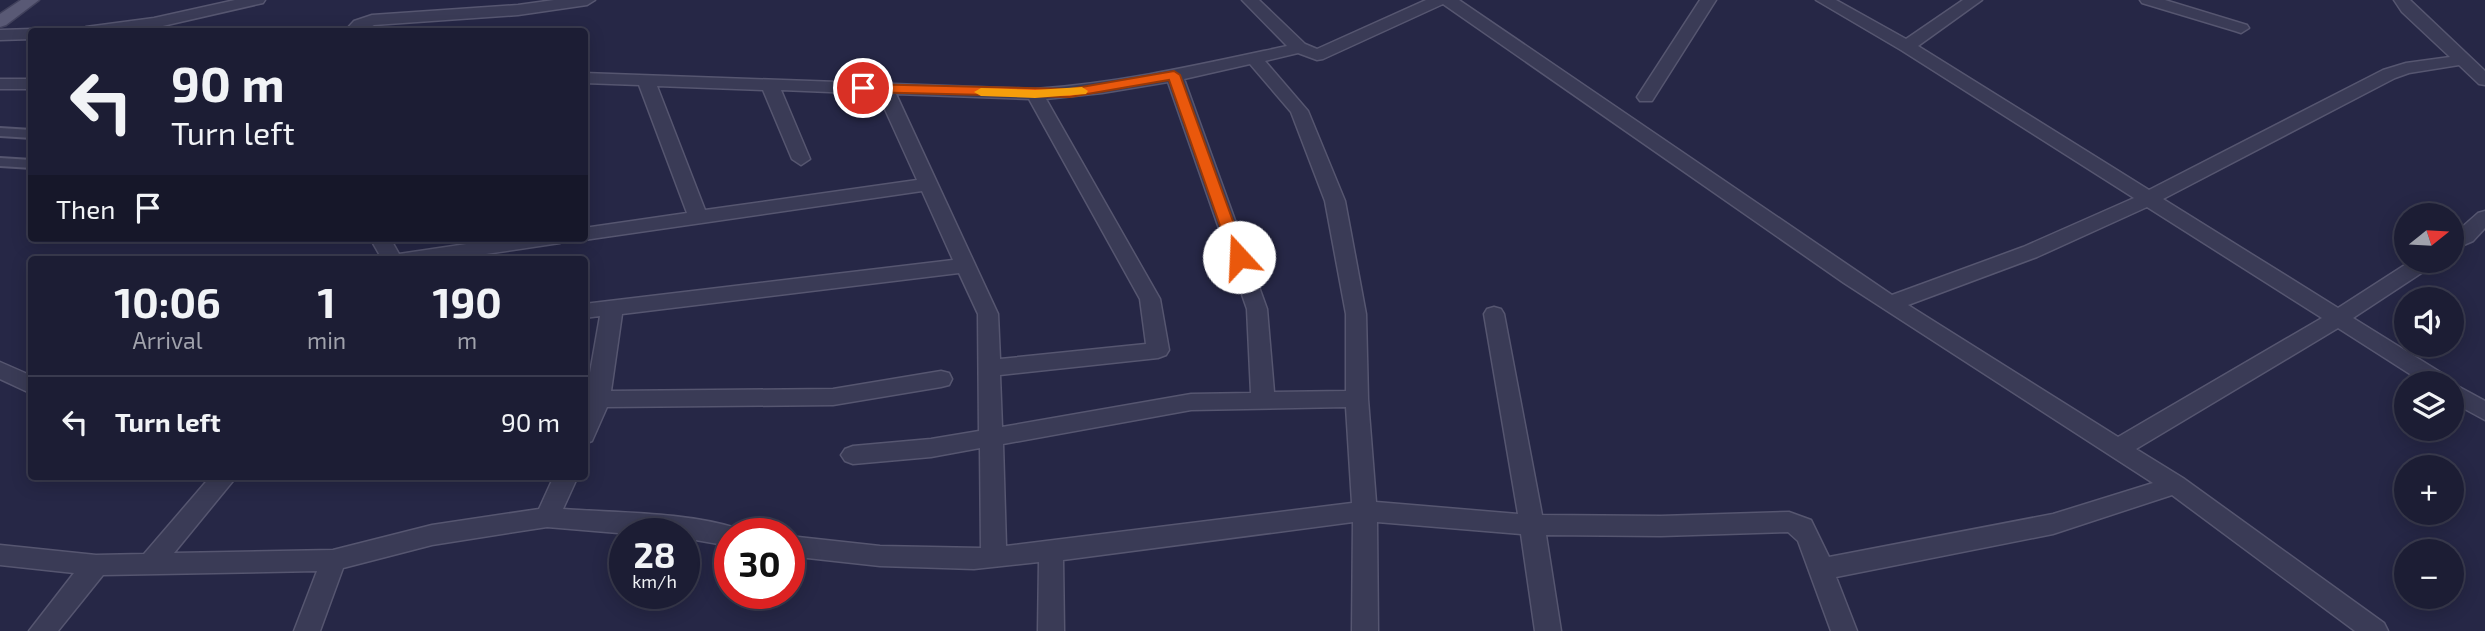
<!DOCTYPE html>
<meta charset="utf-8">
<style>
body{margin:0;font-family:"Exo 2",sans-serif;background:#25263c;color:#f1f3f6;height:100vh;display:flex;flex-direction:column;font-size:26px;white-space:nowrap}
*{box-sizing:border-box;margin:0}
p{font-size:23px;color:#a0a2ac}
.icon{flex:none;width:38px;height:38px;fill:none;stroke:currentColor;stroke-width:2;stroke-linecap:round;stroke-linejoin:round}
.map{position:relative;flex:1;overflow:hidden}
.details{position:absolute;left:28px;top:256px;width:560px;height:224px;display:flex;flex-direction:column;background:#1c1d34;border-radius:7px;box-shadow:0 4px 18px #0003,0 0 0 2px #3a3b4f}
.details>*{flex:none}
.top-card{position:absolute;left:28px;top:28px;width:560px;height:214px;border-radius:7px;box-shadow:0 4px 18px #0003,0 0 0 2px #3a3b4f;background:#1c1d34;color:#f1f3f6;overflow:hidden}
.needle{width:46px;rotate:72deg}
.tools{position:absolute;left:2394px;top:203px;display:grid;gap:14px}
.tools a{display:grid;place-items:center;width:70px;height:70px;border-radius:50%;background:#1c1d34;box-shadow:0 4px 18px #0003,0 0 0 2px #3a3b4f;font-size:35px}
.speed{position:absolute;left:609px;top:518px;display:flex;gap:14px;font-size:35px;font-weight:700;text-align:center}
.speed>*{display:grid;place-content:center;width:91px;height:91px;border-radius:50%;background:#1c1d34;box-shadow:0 4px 18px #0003,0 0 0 2px #3a3b4f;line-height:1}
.speed small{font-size:18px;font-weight:400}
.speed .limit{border:10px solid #d22;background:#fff;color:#111}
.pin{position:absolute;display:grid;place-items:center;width:60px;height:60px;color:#fff;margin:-30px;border:4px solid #fff;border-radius:50%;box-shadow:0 2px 7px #0007}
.me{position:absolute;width:77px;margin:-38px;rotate:340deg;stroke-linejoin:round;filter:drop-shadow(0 0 5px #0008)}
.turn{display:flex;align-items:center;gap:24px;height:147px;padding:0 28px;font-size:32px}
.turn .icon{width:91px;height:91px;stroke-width:2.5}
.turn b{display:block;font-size:49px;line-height:60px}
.then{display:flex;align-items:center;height:66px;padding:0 28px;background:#0003;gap:14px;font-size:26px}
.eta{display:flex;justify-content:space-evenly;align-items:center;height:119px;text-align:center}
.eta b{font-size:42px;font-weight:700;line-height:49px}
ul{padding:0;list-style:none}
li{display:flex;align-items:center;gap:21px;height:91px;padding:0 28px;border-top:2px solid #3a3b4f}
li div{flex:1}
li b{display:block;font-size:26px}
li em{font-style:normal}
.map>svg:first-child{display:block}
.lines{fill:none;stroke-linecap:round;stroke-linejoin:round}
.service-casing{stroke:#565670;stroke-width:4}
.minor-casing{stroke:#565670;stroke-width:3}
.primary-casing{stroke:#41415c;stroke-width:3}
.service{fill:#3a3b56;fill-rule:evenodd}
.minor{fill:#3a3b56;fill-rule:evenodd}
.primary{fill:#595975;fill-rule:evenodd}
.route{fill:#ea580c;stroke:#983908;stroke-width:2}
.slow{fill:#f59e0b}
</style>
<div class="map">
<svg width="2485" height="631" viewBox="0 0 2485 631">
<rect width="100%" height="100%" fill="#262746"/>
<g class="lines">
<defs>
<g id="service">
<path d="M0 128 32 130V138L0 136Z"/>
<path d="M0 158 32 160V168L0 166Z"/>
</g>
<g id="minor">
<path d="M235 0H265L263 3 154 28 127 32H78L86 27 154 18Z"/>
<path d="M554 0H595L587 5 518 15 374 25 362 32H344L354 21 372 15 518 5Z"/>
<path d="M1242 0H1259L1305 44 1317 49 1426 0H1459L1892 295 2023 247 2134 198 1901 50 1816 0H1836L1906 39 1963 0H1982L1918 46 2149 190 2383 70 2406 63 2450 57 2402 12 2394 0H2410L2485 71V85L2479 84 2459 65 2409 73 2395 78 2163 199 2338 308 2411 261H2435L2432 266 2353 318 2448 377 2451 383H2452L2485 401V420L2452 402V383H2424L2338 328 2136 449 2183 478 2384 623 2388 631H2355L2172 495 2053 534 1836 577 1857 631H1831L1798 541 1788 532 1661 536 1546 535 1561 631H1535L1521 534 1377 522 1378 631H1352L1353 522 1063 560 1064 631H1038L1039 562 974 569 880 566 789 556V536L880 546 981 548 980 448 931 457 853 464 845 461 841 455 845 449 853 446 931 439 979 431 978 314 959 273 622 314 611 391 833 389 941 371 949 373 952 379 949 385 941 387 833 405 607 407 592 441 584 444V407L600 316 584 318V304L953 260 922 191 584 240 577 239 584 238V228L687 213 639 85 584 83V73L1035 89C1121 83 1203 64 1287 46ZM1443 4 1844 283 2153 483 2053 514 1829 557 1811 520 1789 512 1661 516 1542 515 1504 314 1501 309 1494 307 1487 309 1484 314 1518 514 1376 502 1368 399 1366 314 1345 201 1308 111 1265 61 1298 53 1317 60 1323 59ZM1250 64 1291 112 1325 201 1346 314V391L1274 392 1267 309 1184 79ZM1168 82 1247 309 1251 393 1191 394 1002 427 1000 375 1158 358 1166 355 1169 350 1160 299 1046 99 1102 93ZM657 86 763 90 792 159 801 165 810 159 781 90 878 94 917 180 705 210ZM896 94 1029 99 1140 299 1146 344 1000 359 998 314ZM2147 207 2322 318 2118 437 1908 305 2037 257ZM1346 407 1352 503 1006 546 1003 444 1191 410Z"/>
<path d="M1700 0H1716L1652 101H1640L1637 97Z"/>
<path d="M2140 0H2165L2247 25 2249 28 2241 33 2235 31 2142 3Z"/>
<path d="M32 29 39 32H32V39L0 40V30Z"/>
<rect x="0" y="79" width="32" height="10"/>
<path d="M2485 211V228L2473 241 2452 250V236L2478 213Z"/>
<path d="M370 238H390L399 254 507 238H563L560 243 553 244 452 259H382Z"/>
<path d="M0 362 32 376V394L0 379Z"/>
<path d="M211 476H237L174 553 333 550 432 525 539 509 554 476H578L563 509C617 513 688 512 739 529L741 534H730V546L684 538V534H630L547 527 432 545 343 568 320 631H294L317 571 103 575 58 631H29L74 573 0 565V545L96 555 144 554Z"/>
</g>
<path id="primary" d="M21 0H39L6 25 0 27V14Z"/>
</defs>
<use href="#service" class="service-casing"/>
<use href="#minor" class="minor-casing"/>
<use href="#primary" class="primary-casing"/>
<use href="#service" class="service"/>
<use href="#minor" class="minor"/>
<use href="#primary" class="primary"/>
</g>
<path class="route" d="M1174 71 1180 75 1246 257 1244 260H1233L1231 257 1169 80 1070 97 863 92 857 88 863 84 1070 89Z"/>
<path class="slow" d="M1082 87 1088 91 1086 94 1035 98 981 96 974 92 981 88 1035 90Z"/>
</svg>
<div class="tools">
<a><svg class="needle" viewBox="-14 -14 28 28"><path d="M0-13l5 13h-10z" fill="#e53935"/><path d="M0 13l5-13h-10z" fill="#a0a2ac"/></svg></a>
<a><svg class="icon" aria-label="sound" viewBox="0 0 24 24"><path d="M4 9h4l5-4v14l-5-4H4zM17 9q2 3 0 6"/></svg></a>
<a><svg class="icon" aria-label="layers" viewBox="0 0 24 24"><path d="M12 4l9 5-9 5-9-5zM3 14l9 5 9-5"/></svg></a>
<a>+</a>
<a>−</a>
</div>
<div class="speed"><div>28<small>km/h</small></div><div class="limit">30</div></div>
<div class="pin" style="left:863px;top:88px;background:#d93025"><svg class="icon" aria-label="arrive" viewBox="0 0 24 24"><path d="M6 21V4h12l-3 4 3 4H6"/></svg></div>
<svg class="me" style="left:1239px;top:257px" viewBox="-20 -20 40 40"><circle r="19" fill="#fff"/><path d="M0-13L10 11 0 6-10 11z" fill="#ea580c"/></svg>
<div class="top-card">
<div class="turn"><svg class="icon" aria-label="left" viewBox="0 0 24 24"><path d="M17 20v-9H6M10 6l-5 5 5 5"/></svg><div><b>90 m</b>Turn left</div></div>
<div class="then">Then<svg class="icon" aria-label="arrive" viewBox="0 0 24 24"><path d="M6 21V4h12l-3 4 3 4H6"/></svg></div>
</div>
<section class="details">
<div class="eta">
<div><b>10:06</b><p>Arrival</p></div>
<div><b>1</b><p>min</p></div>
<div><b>190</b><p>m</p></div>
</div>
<ul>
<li><svg class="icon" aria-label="left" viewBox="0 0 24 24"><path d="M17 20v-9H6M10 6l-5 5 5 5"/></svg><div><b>Turn left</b></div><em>90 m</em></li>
</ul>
</section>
</div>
